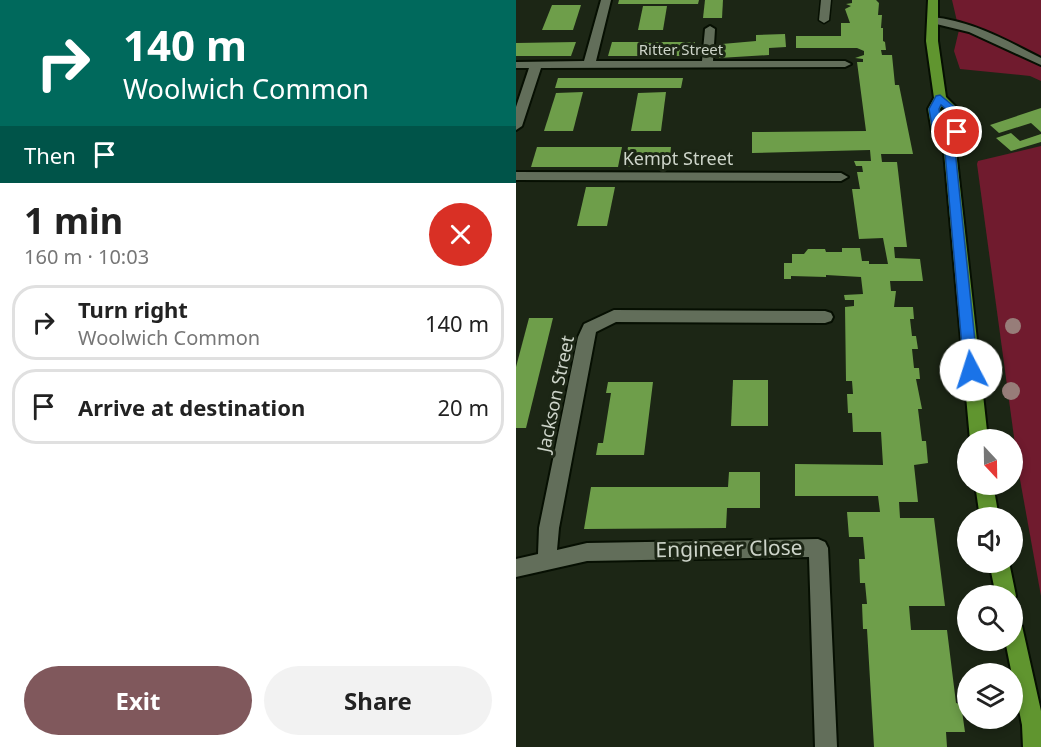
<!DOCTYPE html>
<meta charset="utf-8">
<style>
body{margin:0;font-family:"Noto Sans",sans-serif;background:#f2f2f2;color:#222;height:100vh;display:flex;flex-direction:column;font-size:22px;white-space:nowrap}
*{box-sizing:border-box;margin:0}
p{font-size:20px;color:#767676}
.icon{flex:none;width:33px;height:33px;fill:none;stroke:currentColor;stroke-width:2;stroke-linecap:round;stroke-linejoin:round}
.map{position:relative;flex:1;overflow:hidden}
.drawer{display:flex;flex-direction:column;background:#fff;width:516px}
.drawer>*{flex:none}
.guide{background:#00695c;color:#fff;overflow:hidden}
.needle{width:39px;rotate:158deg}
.controls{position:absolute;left:441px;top:429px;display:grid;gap:12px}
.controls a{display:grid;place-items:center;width:66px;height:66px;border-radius:50%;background:#fff;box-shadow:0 3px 9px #0003;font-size:30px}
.pin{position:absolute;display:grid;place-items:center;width:51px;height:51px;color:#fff;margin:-26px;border:3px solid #fff;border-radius:50%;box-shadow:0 2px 6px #0007}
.me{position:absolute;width:66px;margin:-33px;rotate:355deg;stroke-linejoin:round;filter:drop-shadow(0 0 4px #0008)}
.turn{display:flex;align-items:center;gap:21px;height:126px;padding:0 24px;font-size:27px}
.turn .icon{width:78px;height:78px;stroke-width:2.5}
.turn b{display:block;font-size:42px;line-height:51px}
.then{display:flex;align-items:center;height:57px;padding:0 24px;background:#0003;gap:12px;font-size:22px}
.round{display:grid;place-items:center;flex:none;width:63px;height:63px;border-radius:32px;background:#f2f2f2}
.overview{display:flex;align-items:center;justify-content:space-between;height:102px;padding:0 24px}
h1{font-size:36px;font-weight:700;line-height:45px}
.cta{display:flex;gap:12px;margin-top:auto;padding:12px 24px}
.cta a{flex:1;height:69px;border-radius:36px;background:#80585c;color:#fff;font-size:24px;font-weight:700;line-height:69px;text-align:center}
.cta a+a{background:#f2f2f2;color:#222}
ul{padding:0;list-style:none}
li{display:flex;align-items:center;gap:18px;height:75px;margin:0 12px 9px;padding:0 12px;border:3px solid #e0e0e0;border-radius:24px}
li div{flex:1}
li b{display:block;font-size:22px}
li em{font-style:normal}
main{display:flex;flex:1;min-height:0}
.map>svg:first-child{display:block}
.green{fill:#701b2e}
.building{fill:#6e9e4a}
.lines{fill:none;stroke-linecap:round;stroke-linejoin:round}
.service-casing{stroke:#060f02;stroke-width:3}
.minor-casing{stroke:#060f02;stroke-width:4}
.trunk-casing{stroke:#060f02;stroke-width:4}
.service{fill:#626e5a;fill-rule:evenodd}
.minor{fill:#626e5a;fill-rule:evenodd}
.trunk{fill:#60952f;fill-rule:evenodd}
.tree{fill:#977d79}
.route{fill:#1a73e8;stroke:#114b97;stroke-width:1.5}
.labels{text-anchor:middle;stroke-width:6;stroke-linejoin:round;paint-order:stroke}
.far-street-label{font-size:15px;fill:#cdd4c9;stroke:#1c2615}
.street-label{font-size:18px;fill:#cdd4c9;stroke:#1c2615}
.near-street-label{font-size:21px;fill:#cdd4c9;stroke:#1c2615}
</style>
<main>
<section class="drawer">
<div class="guide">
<div class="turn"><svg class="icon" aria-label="right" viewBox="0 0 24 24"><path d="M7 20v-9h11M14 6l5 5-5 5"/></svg><div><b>140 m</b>Woolwich Common</div></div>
<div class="then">Then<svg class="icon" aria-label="arrive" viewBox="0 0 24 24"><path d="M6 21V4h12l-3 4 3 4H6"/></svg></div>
</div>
<div class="overview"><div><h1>1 min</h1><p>160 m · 10:03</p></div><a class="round" style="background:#d93025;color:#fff"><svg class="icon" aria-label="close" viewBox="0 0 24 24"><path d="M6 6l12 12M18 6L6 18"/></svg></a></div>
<ul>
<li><svg class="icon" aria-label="right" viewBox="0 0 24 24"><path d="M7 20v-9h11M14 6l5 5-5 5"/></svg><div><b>Turn right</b><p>Woolwich Common</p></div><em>140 m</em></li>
<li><svg class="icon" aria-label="arrive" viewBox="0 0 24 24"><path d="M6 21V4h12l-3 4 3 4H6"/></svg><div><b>Arrive at destination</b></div><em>20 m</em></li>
</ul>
<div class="cta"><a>Exit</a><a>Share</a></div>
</section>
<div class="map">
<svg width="525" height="747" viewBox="0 0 525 747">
<rect width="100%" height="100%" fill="#1c2615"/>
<g class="green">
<path d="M436 0H525V81L514 76 444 69 438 51 443 30Z"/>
<path d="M525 146V596L503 474 461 164 462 161Z"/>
</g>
<g class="building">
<path d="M103 0H183L182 4H102Z"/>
<path d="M189 0H207L206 18H187Z"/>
<path d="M336 0H360L363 3 362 15H366L365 28H367V41L369 42 370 50H365L366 55H376L379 85H383L397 154H365L366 162H381L391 247H378L379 258 404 259 407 281H374L375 291H380L378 307H397L398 319H394L396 336H400L402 349H396L398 368H403L404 379H400L406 409H402L406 441H410L412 463 398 465 402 502H383L384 518H418L429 606H393L395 630H431L440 703 445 704 449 732H430L431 747H358L351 629H347L346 604H351L349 583H344L343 559H349L347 537H333L331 512H364L362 496H279V464L367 465 365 432H337L336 413H332L331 394H337L336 381H330L329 307 338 306V300H329L328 295 347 294 345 277 310 275V277L275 276V279H268V263H276V254H288L292 249H309L310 252H326V248H344L346 261H353V264H372L367 238 343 239 336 189H344L341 172H347L346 166H340L338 161H355L354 150 236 153V132L350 131 341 62H347V59L339 58 348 55V51L341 48H280V36H325V23H334L329 9 335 6 330 4 336 3Z"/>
<path d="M36 5H65L57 30H26Z"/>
<path d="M127 6H151L147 30H122Z"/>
<path d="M269 34 270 47 253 48V55L203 58V47H206V44L240 41V35Z"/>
<path d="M60 42 55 56H0V43Z"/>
<path d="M96 42H179L177 56H92Z"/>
<path d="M42 78H167L165 88H39Z"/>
<path d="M67 92 57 131H28L40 93Z"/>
<path d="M150 92 145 131H115L122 93Z"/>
<path d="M525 108V132L515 123 483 133 474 125Z"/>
<path d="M495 133 504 141 525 134V142L495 151 480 138Z"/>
<path d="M21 147H106L102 167H15Z"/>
<path d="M112 147H155L153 166 108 167Z"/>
<path d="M70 187H99L91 226H61Z"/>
<path d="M13 318H37L10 428H0V367Z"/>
<path d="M217 380H252V426H215Z"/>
<path d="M92 382H137L128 455H80L82 443H87L95 393H90Z"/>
<path d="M213 472H244V508H211L210 528 68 529 75 487H212Z"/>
</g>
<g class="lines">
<defs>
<path id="service" d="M305 0H315L313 20 308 23 303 20Z"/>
<g id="minor">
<path d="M85 0H95L80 61H186L189 29 194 26 199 29 197 61H329L335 64 329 67 25 68 6 126 0 130V107L13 68H0V62L68 61Z"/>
<path d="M416 17C456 21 490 40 525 58V65L453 32 412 22 411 20Z"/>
<path d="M0 172 325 173 332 177 325 181 0 180Z"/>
<path d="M98 310 309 311 315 313 317 317 315 321 309 323 100 322 80 332 43 528 41 550 71 543 302 539 309 542 312 548 321 747H299L293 557 71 561 0 577V559L22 554 23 528 62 337 68 324Z"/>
</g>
<g id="trunk">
<path d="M412 0H422V41L430 97 442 109 447 132 439 141 472 440H454L427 141 416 132 412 109 418 98 410 41ZM426 106 430 110 435 131 432 134 428 130 424 109Z"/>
<path d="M459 484H477L483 518H464Z"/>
<path d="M473 562H493L500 596 497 603 496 596H480Z"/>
<path d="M496 616 503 619 506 626 525 711V747H507L506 725 489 640H496Z"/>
</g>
</defs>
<use href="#service" class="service-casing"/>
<use href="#minor" class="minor-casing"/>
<use href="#trunk" class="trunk-casing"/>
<use href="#service" class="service"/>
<use href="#minor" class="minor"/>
<use href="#trunk" class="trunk"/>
</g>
<g class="tree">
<circle cx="497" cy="326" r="8"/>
<circle cx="495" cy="391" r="9"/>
</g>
<path class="route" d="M424 95 441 109 446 132 437 134 431 110 425 105 423 109 427 131 438 140 462 370 455 375 448 370 428 141 417 132 413 109 420 96Z"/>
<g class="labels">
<g class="far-street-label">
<text x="165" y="55">Ritter Street</text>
</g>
<g class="street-label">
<text x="162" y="165">Kempt Street</text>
<text transform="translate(40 394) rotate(-78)" y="6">Jackson Street</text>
</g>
<g class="near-street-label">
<text transform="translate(213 549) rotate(-1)" y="7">Engineer Close</text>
</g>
</g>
</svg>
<div class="controls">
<a><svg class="needle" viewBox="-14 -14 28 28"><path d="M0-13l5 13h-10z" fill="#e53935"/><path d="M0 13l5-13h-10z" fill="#767676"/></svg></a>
<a><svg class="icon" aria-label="sound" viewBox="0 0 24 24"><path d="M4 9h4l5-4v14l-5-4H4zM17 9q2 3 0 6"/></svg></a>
<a><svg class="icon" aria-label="search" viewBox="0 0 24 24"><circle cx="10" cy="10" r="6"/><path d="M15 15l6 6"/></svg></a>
<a><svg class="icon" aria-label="layers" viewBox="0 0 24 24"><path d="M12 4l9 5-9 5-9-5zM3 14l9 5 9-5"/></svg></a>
</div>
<div class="pin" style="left:441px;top:132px;background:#d93025"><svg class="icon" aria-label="arrive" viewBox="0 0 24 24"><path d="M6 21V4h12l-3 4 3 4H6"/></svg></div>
<svg class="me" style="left:455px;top:370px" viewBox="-20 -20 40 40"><circle r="19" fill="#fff"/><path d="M0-13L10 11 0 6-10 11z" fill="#1a73e8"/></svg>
</div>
</main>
